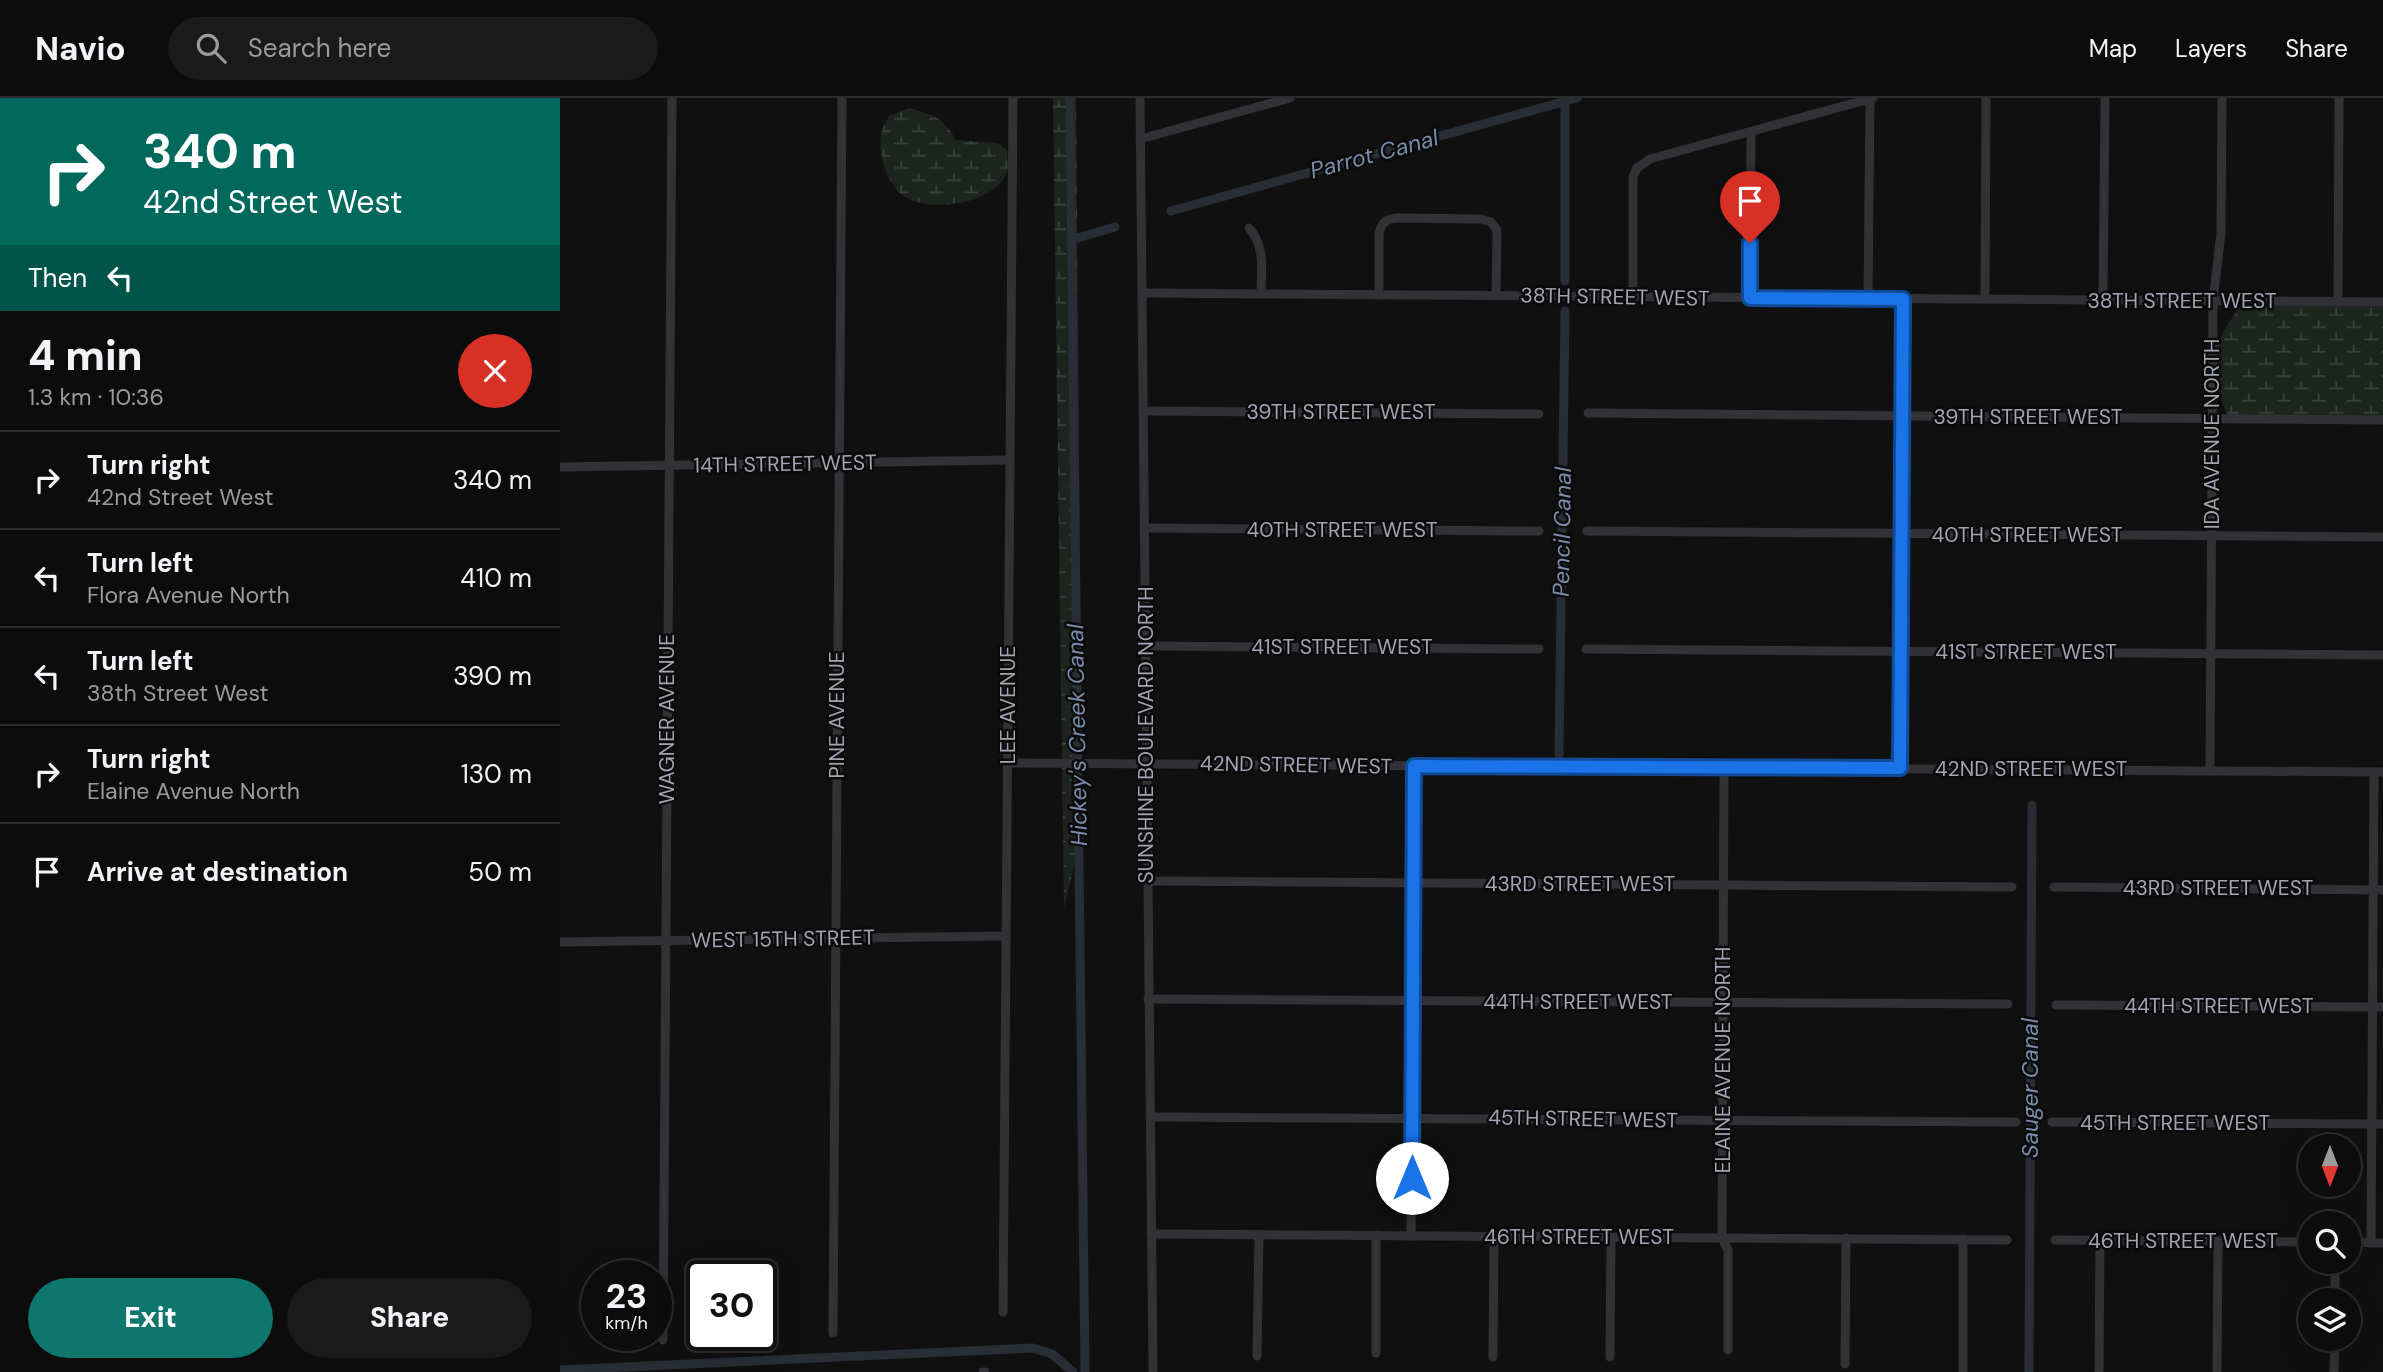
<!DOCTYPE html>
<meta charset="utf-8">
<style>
body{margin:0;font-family:"DM Sans",sans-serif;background:#1a1a1b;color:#f1f3f6;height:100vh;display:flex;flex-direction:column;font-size:26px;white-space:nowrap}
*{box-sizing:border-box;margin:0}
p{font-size:23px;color:#9a9b9d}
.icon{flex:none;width:38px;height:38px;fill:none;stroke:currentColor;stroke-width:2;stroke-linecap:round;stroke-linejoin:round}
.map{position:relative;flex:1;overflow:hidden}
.drawer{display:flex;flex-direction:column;background:#0c0c0d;width:560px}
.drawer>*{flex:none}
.top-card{background:#00695c;color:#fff;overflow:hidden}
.needle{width:46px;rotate:180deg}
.tools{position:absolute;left:1738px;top:1036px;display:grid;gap:14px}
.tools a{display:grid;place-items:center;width:63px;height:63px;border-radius:50%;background:#0c0c0d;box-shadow:0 7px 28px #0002,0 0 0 2px #2c2c2e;font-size:35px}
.speed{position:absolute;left:21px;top:1162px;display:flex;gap:14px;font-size:35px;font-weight:700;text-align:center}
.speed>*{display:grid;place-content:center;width:91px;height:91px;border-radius:50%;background:#0c0c0d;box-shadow:0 7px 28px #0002,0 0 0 2px #2c2c2e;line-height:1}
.speed small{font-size:18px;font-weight:400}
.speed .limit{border:4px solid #111;border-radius:10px;background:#fff;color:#111}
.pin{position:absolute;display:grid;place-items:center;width:60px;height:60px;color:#fff;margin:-72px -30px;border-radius:50% 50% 50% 0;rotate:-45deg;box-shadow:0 0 7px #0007}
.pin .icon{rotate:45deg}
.me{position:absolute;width:77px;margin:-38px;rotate:0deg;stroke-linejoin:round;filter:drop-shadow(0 0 5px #0008)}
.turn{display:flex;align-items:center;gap:24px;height:147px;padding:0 28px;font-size:32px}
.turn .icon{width:91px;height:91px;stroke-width:2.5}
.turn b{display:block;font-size:49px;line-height:60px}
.then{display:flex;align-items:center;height:66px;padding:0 28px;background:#0003;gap:14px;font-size:26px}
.round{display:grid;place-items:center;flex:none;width:74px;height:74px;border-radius:37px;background:#1a1a1b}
.head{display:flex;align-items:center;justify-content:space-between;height:119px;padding:0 28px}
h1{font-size:42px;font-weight:800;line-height:52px}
.button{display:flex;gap:14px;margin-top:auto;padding:14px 28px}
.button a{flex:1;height:80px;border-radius:42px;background:#0f766e;color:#fff;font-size:28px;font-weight:800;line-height:80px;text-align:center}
.button a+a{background:#1a1a1b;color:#f1f3f6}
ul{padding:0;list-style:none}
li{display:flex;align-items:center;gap:21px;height:98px;padding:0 28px;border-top:2px solid #2c2c2e}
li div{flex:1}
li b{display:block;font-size:26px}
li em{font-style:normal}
header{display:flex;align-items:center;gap:42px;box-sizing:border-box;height:98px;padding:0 35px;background:#0c0c0d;border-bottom:2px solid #2c2c2e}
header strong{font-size:33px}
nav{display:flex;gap:38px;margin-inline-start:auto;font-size:24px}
.search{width:490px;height:63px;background:#1a1a1b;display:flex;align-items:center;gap:18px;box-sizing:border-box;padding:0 24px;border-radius:38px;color:#9a9b9d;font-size:26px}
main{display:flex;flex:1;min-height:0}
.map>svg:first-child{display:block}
.wetland{fill:url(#wetland-marsh)}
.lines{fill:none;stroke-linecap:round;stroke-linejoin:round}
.canal{stroke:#292e36;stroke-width:9}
.minor{stroke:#313136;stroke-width:9}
.route-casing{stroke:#114b97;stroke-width:18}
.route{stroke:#1a73e8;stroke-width:12}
.labels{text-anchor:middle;stroke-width:5;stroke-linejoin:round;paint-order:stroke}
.street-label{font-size:21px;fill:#a2a4b1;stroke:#0b0b0c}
.water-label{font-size:23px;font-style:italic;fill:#7a8cab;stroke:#0b0b0c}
</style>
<header>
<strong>Navio</strong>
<div class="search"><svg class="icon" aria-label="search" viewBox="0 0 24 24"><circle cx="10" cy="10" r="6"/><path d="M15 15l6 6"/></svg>Search here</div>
<nav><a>Map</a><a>Layers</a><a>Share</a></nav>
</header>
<main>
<section class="drawer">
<div class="top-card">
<div class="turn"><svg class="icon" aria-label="right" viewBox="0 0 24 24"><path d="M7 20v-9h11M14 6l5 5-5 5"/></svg><div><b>340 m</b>42nd Street West</div></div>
<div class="then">Then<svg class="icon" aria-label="left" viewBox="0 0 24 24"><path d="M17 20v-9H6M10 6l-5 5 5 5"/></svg></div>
</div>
<div class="head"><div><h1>4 min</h1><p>1.3 km · 10:36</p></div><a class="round" style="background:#d93025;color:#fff"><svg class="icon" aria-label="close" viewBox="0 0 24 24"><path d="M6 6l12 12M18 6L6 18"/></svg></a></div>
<ul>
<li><svg class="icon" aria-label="right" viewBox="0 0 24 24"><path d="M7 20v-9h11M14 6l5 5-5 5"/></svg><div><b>Turn right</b><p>42nd Street West</p></div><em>340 m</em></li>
<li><svg class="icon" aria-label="left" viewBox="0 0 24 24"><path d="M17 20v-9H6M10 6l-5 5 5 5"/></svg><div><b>Turn left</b><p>Flora Avenue North</p></div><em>410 m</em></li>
<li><svg class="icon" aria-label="left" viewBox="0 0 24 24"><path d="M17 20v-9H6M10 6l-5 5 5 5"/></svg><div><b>Turn left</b><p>38th Street West</p></div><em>390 m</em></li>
<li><svg class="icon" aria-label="right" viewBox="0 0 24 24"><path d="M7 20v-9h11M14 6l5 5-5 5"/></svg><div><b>Turn right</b><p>Elaine Avenue North</p></div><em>130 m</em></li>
<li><svg class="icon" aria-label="arrive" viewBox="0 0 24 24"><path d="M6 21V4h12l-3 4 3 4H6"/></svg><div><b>Arrive at destination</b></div><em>50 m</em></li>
</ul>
<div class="button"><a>Exit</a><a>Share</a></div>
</section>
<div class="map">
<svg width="1823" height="1274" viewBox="0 0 1823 1274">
<defs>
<pattern id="wetland-marsh" width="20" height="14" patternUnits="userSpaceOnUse" patternTransform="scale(1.75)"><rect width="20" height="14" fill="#1d241e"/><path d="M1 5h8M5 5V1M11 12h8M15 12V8" fill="none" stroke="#3b413c"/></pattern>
</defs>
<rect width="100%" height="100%" fill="#101011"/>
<g class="wetland">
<path d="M493 0H516L521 590 517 598 511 693 515 765 504 810Z"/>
<path d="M349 10C375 18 382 18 396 42L438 45 447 52C447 58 449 67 447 73 437 107 367 116 342 97 326 84 316 52 322 32 324 27 327 22 329 18Z"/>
<path d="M1684 203 1823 209V325L1670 322C1645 269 1650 248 1684 203Z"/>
</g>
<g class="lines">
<g class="canal">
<path d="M510 0 525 1274"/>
<path d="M1005 3V183"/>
<path d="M611 113 1017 0"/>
<path d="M511 142 555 129"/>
<path d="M999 656 1005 213"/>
<path d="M0 1272 473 1250 492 1256 513 1274"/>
<path d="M1469 1274 1472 707"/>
</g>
<g class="minor">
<path d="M580 0 593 1274"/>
<path d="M580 41 730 0"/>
<path d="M689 130C706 149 701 173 701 196"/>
<path d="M582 195 1823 204"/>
<path d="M819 197V135C822 124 826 121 837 120L921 121 931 124 937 132 936 198"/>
<path d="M1073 199V79L1077 70 1090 61 1313 0"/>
<path d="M1190 200 1191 34"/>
<path d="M1308 200 1310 1"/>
<path d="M1425 201 1426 0"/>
<path d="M1543 202 1545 0"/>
<path d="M1778 204 1779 0"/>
<path d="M583 313 979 316"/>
<path d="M1028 315 1823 322"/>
<path d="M0 369 450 362"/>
<path d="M584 430 979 433"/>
<path d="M1027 433 1823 439"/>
<path d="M585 548 979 551"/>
<path d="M1026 551 1823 557"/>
<path d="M447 665 1823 674"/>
<path d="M1164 670 1162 1140 1168 1152V1252"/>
<path d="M1340 670 1343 201"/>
<path d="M1650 673 1653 203 1661 135 1662 0"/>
<path d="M587 783 1452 789"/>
<path d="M1494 789 1823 792"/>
<path d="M0 844 446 838"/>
<path d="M588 901 1448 906"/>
<path d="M1496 907 1823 909"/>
<path d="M590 1019 1456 1024"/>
<path d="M1492 1024 1823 1026"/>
<path d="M591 1136 1447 1142"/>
<path d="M851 1138 854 668"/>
<path d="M1495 1142 1750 1144"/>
<path d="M1788 1144 1823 1145"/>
<path d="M1811 1145 1814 674"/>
<path d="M1775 1202V1164"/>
<path d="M443 1214 453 0"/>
<path d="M273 1235 282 0"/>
<path d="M103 1242 112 0"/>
<path d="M816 1255V1137"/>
<path d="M697 1258 699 1137"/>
<path d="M933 1259 934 1138"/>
<path d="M1050 1259 1051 1139"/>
<path d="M1285 1266 1286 1140"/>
<path d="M423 1274H425"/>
<path d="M1403 1274V1141"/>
<path d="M1539 1274 1540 1142"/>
<path d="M1657 1274 1658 1143"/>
<path d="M1774 1274 1775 1241"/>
</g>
</g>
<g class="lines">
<defs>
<path id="route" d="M852 1080 854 668 1340 670 1343 201 1190 200V145"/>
</defs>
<use href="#route" class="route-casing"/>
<use href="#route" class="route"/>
</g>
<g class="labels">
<g class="street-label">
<text transform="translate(1055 199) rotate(1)" y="7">38TH STREET WEST</text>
<text x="1622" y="210">38TH STREET WEST</text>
<text x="781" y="321">39TH STREET WEST</text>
<text x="1468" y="326">39TH STREET WEST</text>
<text transform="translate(1652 336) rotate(-90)" y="7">IDA AVENUE NORTH</text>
<text transform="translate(225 366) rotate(-1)" y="7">14TH STREET WEST</text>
<text x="782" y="439">40TH STREET WEST</text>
<text x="1467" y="444">40TH STREET WEST</text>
<text x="782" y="556">41ST STREET WEST</text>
<text x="1466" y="561">41ST STREET WEST</text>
<text transform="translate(448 607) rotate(-90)" y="7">LEE AVENUE</text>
<text transform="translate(277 617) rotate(-90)" y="7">PINE AVENUE</text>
<text transform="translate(107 621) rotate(-90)" y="7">WAGNER AVENUE</text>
<text transform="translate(586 637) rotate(-90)" y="7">SUNSHINE BOULEVARD NORTH</text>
<text transform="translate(736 667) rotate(1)" y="7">42ND STREET WEST</text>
<text x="1471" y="678">42ND STREET WEST</text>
<text x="1020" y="793">43RD STREET WEST</text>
<text x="1658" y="797">43RD STREET WEST</text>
<text transform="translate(223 841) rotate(-1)" y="7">WEST 15TH STREET</text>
<text x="1018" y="911">44TH STREET WEST</text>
<text x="1659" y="915">44TH STREET WEST</text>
<text transform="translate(1163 962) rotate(-90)" y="7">ELAINE AVENUE NORTH</text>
<text transform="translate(1023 1021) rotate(1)" y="7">45TH STREET WEST</text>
<text x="1615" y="1032">45TH STREET WEST</text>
<text x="1019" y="1146">46TH STREET WEST</text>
<text x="1623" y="1150">46TH STREET WEST</text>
</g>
<g class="water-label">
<text transform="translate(814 56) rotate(-15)" y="8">Parrot Canal</text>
<text transform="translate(1002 434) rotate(-89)" y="8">Pencil Canal</text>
<text transform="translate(517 637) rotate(-91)" y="8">Hickey's Creek Canal</text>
<text transform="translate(1470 990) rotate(-90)" y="8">Sauger Canal</text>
</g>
</g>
</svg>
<div class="tools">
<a><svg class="needle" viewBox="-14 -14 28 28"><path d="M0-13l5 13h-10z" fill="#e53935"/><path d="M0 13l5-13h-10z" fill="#9a9b9d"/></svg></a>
<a><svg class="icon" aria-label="search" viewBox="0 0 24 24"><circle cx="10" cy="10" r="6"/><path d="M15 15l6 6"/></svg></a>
<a><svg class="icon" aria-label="layers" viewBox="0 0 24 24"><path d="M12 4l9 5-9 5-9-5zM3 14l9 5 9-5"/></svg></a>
</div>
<div class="speed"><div>23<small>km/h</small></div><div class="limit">30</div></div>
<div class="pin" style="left:1190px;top:145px;background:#d93025"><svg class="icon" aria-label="arrive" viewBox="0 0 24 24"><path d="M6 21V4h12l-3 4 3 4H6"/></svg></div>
<svg class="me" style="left:852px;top:1080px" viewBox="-20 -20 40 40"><circle r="19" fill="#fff"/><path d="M0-13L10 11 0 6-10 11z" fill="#1a73e8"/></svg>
</div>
</main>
